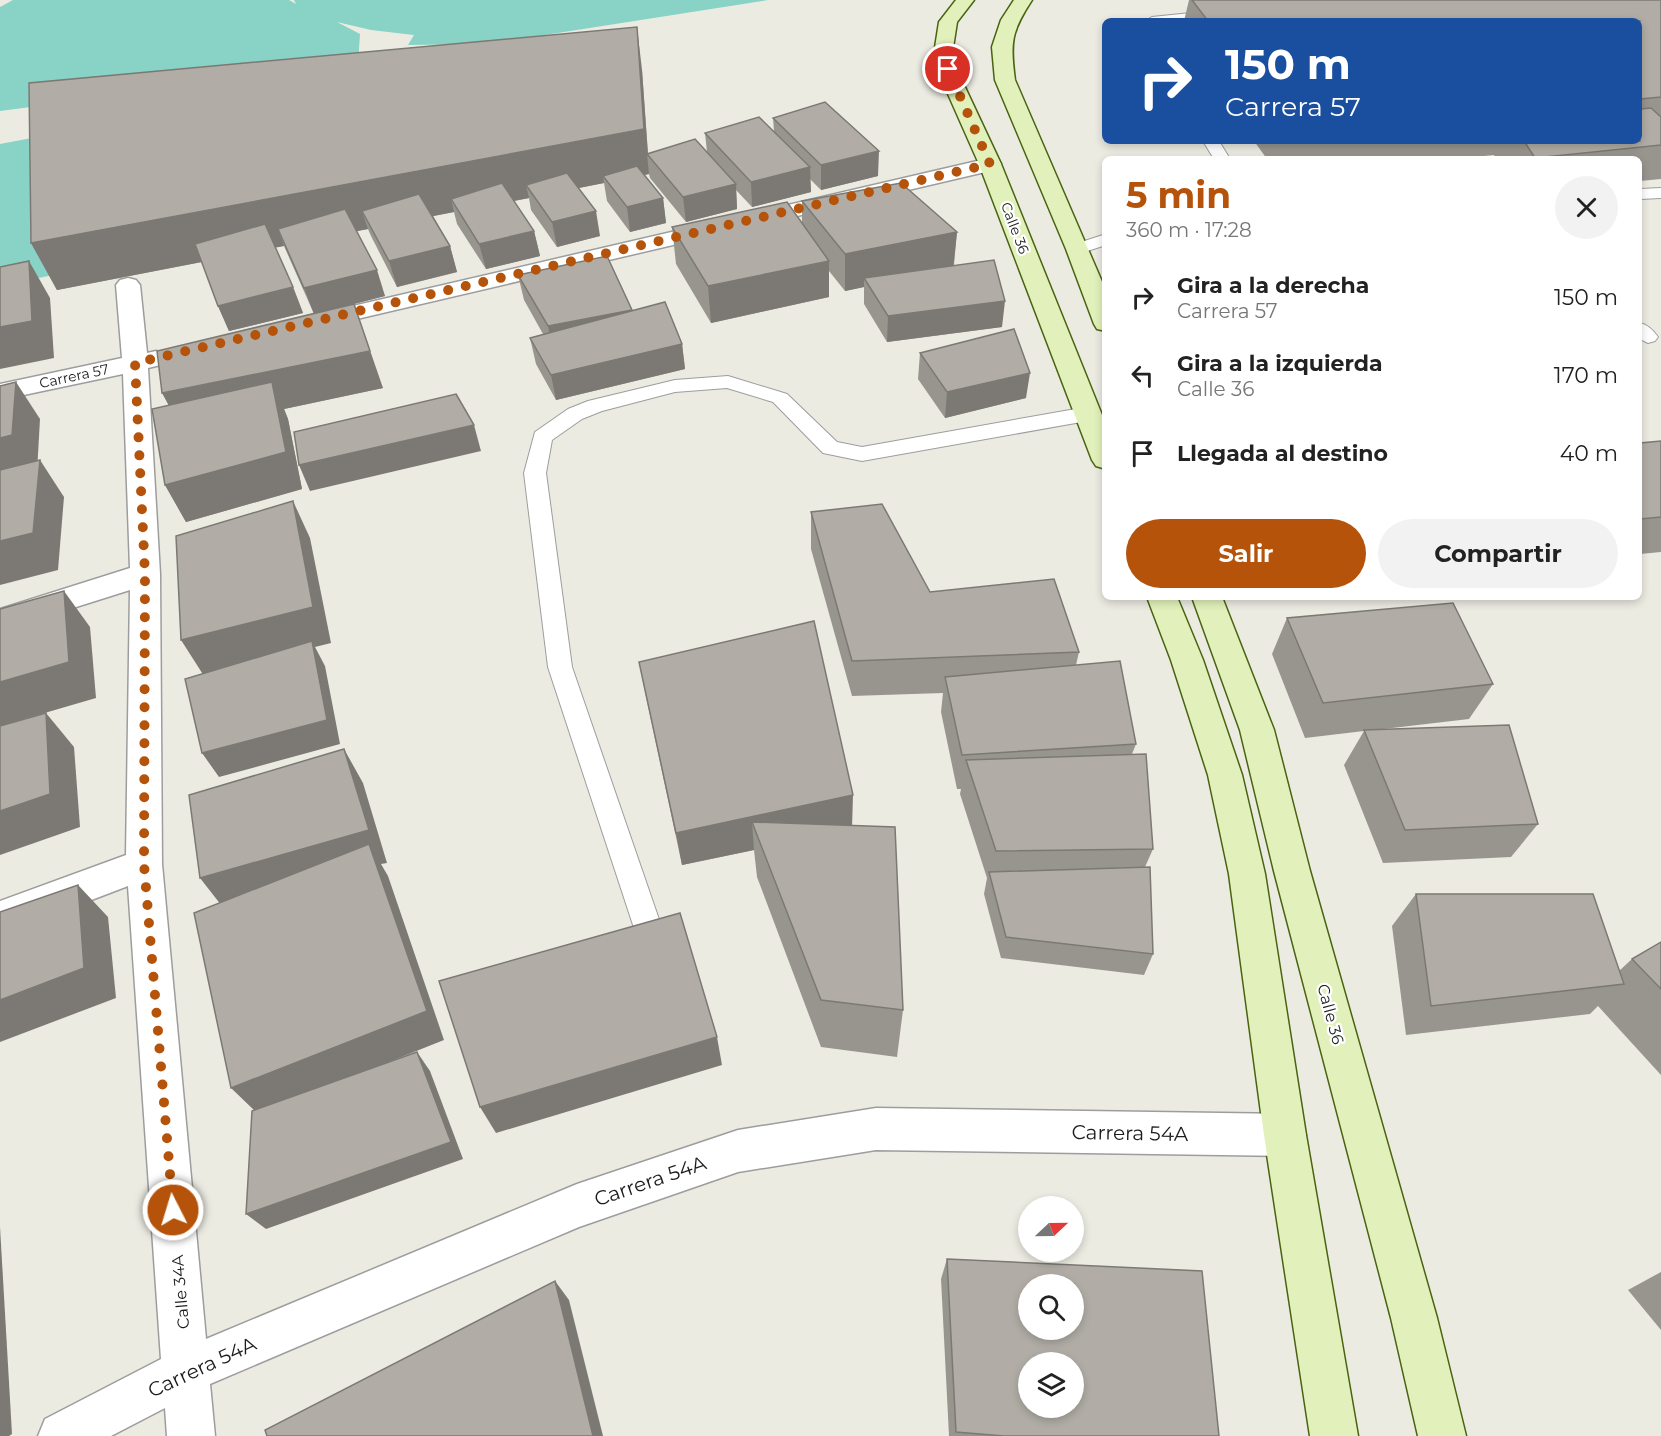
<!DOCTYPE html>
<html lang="es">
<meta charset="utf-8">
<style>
body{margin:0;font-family:Montserrat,sans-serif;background:#f2f2f2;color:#222;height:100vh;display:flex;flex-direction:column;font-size:22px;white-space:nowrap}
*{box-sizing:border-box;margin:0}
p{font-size:20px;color:#767676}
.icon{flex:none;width:33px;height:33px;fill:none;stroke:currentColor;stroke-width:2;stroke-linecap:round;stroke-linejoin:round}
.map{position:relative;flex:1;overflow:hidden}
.details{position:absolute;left:1102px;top:156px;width:540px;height:444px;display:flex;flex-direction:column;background:#fff;border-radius:9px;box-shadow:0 3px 9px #0003}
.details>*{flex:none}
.guide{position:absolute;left:1102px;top:18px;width:540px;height:126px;border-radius:9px;box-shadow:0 3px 9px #0003;background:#1a4fa0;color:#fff;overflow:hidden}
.needle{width:39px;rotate:68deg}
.buttons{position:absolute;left:1018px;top:1196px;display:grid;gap:12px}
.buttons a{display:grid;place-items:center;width:66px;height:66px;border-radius:50%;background:#fff;box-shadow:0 3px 9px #0003;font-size:30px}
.pin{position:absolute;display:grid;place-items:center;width:51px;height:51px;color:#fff;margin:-26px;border:3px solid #fff;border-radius:50%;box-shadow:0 2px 6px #0007}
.me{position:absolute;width:66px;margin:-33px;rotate:355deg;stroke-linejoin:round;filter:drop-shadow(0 0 4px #0008)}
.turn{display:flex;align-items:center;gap:21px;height:126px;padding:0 24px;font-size:27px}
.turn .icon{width:78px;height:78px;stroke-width:2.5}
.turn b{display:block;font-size:42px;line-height:51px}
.round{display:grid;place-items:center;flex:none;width:63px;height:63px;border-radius:32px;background:#f2f2f2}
.headline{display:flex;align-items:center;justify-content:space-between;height:102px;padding:0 24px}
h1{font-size:36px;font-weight:700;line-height:45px;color:#b45309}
.cta{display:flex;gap:12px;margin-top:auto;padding:12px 24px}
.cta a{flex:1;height:69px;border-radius:36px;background:#b45309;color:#fff;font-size:24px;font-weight:700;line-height:69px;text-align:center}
.cta a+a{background:#f2f2f2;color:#222}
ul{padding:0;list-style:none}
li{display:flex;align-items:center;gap:18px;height:78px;padding:0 24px}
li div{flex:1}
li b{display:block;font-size:22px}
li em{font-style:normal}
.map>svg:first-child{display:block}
.pitch{fill:#89d2c6}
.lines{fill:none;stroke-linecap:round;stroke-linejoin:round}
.service-casing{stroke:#9d9d9d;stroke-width:2}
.minor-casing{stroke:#9d9d9d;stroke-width:3}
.secondary-casing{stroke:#496411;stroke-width:3}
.service{fill:#fff;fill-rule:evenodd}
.minor{fill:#fff;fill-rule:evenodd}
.secondary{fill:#e2f1bb;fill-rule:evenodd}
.wall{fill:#98958f}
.shaded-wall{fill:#7c7974}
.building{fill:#b1ada6;stroke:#7c7974;stroke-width:1.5;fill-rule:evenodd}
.route{stroke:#b45309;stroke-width:10;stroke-dasharray:0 18}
.labels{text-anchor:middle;stroke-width:4.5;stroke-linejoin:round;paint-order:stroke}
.far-street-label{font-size:14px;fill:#1c1c1c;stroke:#fff}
.street-label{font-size:16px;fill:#1c1c1c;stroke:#fff}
.near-street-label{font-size:20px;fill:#1c1c1c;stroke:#fff}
</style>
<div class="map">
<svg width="1661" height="1436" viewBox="0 0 1661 1436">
<rect width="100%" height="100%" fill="#ecebe2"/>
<g class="pitch">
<path d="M13 0H289L296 4 294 0H768L487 44 408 45 414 35 371 30 337 22 360 34 358 64 0 111V7Z"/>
<path d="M53 134 58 274 0 286V144Z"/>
</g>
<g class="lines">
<defs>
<g id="service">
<path d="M1220 10 1227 14 1225 17 1193 21H1145L1152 17Z"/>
<path d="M1203 141H1219L1230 159H1214Z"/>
<path d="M1661 188V198L1640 199V189Z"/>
<path d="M1106 234V245L1078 254 1072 253 1069 249 1072 245Z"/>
<path d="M1640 323C1648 325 1653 330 1658 337L1655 341 1648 343 1640 339Z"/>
<path d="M728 376 787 394 837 442 862 447 1087 407 1094 409 1097 414 1094 419 1087 421 862 461 823 453 773 402 727 388 675 392 602 411 582 419 552 440 546 473 572 667 663 931 659 940 649 944 639 940 635 931 548 667 524 473 535 432 568 409 588 401 675 380Z"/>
</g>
<g id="minor">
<path d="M990 158 998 159 1001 164 998 169 314 329 305 327 302 322 305 317 314 315Z"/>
<path d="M128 278 136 280 140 285 147 353 156 351 165 354 169 359 165 364 148 368 160 574 162 864 206 1339 577 1184 738 1130 876 1108 1285 1114 1300 1120 1306 1135 1300 1150 1285 1156 876 1150 738 1172 579 1227 210 1384 215 1436H167L165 1408 111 1436H38L45 1419 161 1359 128 886 0 935V901L126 855 130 590 0 631V609L130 568 123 374 0 400V384L122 358 116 285 120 280Z"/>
</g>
<g id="secondary">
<path d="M956 0H974L957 22 952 54 964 85 1001 164 1106 425V469L1096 466 1092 460 979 164 944 85 934 54 939 22Z"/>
<path d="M1014 0H1032C1011 32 1010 43 1015 80L1106 291V331L1097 329 1094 324 1066 249 995 80 992 47 1001 20Z"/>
<path d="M1147 597H1177L1203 660 1242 775 1265 874 1306 1135 1358 1436H1310L1264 1135 1229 874 1208 775 1171 660Z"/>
<path d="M1192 597H1222L1274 730 1310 871 1437 1318 1466 1436H1418L1391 1318 1274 871 1240 730Z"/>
</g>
</defs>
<use href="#service" class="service-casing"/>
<use href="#minor" class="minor-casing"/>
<use href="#secondary" class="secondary-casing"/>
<use href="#service" class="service"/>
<use href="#minor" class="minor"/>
<use href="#secondary" class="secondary"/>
</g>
<g class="wall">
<path d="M1189 0H1661V179L1640 181V159H1496L1494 155 1454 159H1267L1254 141H1640V21H1184Z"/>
<path d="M642 70 648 153 707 152 705 133 774 131 773 118 878 176 821 190 810 179 811 192 752 207 736 190 737 209 686 222 650 178 649 174 644 175 663 198 666 223 630 232 607 201 604 183 578 188 600 236 557 247 531 210 529 198 514 201 534 231 540 256 486 269 457 224 454 212 433 216 450 246 457 272 397 287 371 236 368 229 357 231 385 296 335 309 383 388 284 409 288 419 302 489 186 522 165 485 168 405 314 314 284 246 275 247 293 287 303 313 229 331 218 306 202 262 57 290 31 243Z"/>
<path d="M802 201 957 232 954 265 1002 327 887 342 864 304V287L845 291 829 271V297L711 323 676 264 672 227 802 223Z"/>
<path d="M518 275 632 311 682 344 685 369 556 400 536 364 530 338 543 334 524 300Z"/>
<path d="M920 353 1026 398 945 418 918 379Z"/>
<path d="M1661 441V552L1640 554V443Z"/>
<path d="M811 512 930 592 1079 652 1076 665 1136 744 1132 754 1153 849 1145 867 1153 954 1144 975 1001 958 984 894 987 878 960 794 961 789H957L941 712 943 693 852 696 811 549Z"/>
<path d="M1287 618 1493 684 1469 719 1375 730 1538 824 1511 857 1383 863 1344 765 1364 731 1305 738 1272 654Z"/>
<path d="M639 662 852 825 903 1010 897 1057 821 1047 757 877 754 850 682 865 646 697Z"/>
<path d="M1416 894 1619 971 1632 959 1661 942V1075L1598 1006 1590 1014 1406 1035 1392 926Z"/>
<path d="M947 1259 1219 1436H949L941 1279Z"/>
<path d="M1661 1272V1330L1628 1290Z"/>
</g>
<g class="shaded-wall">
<path d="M637 27 642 70 648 156 647 154 649 174 607 182 603 176 604 183 534 197 526 185 529 198 459 211 451 199 454 212 372 228 362 211 368 229 285 245 278 229 284 246 57 290 31 243Z"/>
<path d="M879 151 878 176 821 190V165Z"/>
<path d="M810 167 811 192 752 207 751 182Z"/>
<path d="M736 184 737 209 686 222 683 197Z"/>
<path d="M663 198 666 223 630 232 627 207Z"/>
<path d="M596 211 600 236 557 247 552 222Z"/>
<path d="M534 231 540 256 486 269 479 244Z"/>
<path d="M957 232 953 269 864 278V287L845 291V254Z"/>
<path d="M450 246 457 272 397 287 389 261Z"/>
<path d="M29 261 50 298 54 358 0 369V327Z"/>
<path d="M829 261V297L711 323 708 286Z"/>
<path d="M377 270 385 296 314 314 304 288Z"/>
<path d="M293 287 303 313 229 331 218 306Z"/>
<path d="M1005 301 1002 327 887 342 888 316Z"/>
<path d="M354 304 383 388 284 409 288 419 302 489 186 522 165 485 182 430 162 393Z"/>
<path d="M632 310 553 352 548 326Z"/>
<path d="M682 344 685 369 556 400 551 375Z"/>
<path d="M1030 373 1026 398 945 418 947 392Z"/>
<path d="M16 382 40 419 37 472 0 481V438Z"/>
<path d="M474 425 481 451 310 491 299 465Z"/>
<path d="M40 460 64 497 58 570 0 585V541Z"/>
<path d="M293 501 310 538 331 643 315 647 325 666 340 744 219 777 202 753 204 676 181 640Z"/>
<path d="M64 591 90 627 96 698 0 726V682Z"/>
<path d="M46 713 74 747 80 827 0 855V811Z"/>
<path d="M344 749 363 783 387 863 381 864 388 876 444 1040 258 1114 231 1088 225 910 200 878Z"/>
<path d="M853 795 852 828 752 822 754 850 682 865 676 833Z"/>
<path d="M78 885 108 917 116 998 0 1042V1000Z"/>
<path d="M717 1037 722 1065 496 1133 480 1107Z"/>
<path d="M417 1052 430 1071 463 1159 266 1229 246 1214Z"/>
<path d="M0 1227 12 1434 9 1436H0Z"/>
<path d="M555 1281 569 1300 603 1436H593Z"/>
</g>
<g class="building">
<path d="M1192 0H1661V97L1640 99V21H1208Z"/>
<path d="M637 27 644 129 31 243 29 83Z"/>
<path d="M825 102 879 151 821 165 773 118Z"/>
<path d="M1651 108 1661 117V145L1535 158 1524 141H1640V109Z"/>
<path d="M759 117 810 167 751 182 705 133Z"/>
<path d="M695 139 736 184 683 197 647 154Z"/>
<path d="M637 166 663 198 627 207 603 176Z"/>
<path d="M567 173 596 211 552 222 526 185Z"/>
<path d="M502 183 534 231 479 244 451 199Z"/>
<path d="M901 183 957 232 845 254 802 201Z"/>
<path d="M419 194 450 246 389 261 362 211Z"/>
<path d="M787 202 829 261 708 286 672 227Z"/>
<path d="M345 209 377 270 304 288 278 229Z"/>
<path d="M265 224 293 287 218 306 195 244Z"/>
<path d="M607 256 632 310 548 326 518 275Z"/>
<path d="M994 260 1005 301 888 316 864 278Z"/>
<path d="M29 261 32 321 0 327V267Z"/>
<path d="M665 302 682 344 551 375 530 338Z"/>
<path d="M354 304 370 351 162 393 157 351Z"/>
<path d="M1014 329 1030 373 947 392 920 353Z"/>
<path d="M16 382 12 435 0 438V386Z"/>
<path d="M272 382 286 452 165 485 152 409Z"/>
<path d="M456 394 474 425 299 465 294 432Z"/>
<path d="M1661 441V517L1640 519V443Z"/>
<path d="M40 460 33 533 0 541V470Z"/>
<path d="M293 501 313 607 181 640 176 536Z"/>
<path d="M882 504 930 592 1054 579 1079 652 852 661 811 512Z"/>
<path d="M64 591 69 662 0 682V609Z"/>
<path d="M1453 603 1493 684 1323 703 1287 618Z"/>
<path d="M814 621 853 795 676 833 639 662Z"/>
<path d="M312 641 327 720 202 753 185 679Z"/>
<path d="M1120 661 1136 744 962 755 945 677Z"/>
<path d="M46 713 50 794 0 811V726Z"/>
<path d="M1509 725 1538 824 1405 830 1364 730Z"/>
<path d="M344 749 369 830 200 878 189 795Z"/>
<path d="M1146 754 1153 849 996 851 966 760Z"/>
<path d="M752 822 895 827 903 1010 821 1000Z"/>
<path d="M369 844 427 1011 231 1088 194 913Z"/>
<path d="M1150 867 1153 954 1006 937 989 872Z"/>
<path d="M78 885 84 968 0 1000V912Z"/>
<path d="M1416 894H1593L1624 984 1431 1006Z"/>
<path d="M680 913 717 1037 480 1107 439 981Z"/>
<path d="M1661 942V989L1632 959Z"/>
<path d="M417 1052 451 1142 246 1214 252 1111Z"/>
<path d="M947 1259 1202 1271 1219 1436H1004L956 1432ZM1029 1284H1074V1329H1029ZM1029 1362H1074V1407H1029Z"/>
<path d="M555 1281 593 1436H267L265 1430Z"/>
</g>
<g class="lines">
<path class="route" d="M173 1210 144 864 145 574 135 363 990 164 948 69"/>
</g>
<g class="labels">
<g class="far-street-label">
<text transform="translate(1015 228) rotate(69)" y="5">Calle 36</text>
<text transform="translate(74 376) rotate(-12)" y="5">Carrera 57</text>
</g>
<g class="street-label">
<text transform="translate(1331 1014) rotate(75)" y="6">Calle 36</text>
<text transform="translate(180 1292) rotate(-95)" y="6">Calle 34A</text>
</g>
<g class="near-street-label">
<text transform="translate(1130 1133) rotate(1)" y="7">Carrera 54A</text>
<text transform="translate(650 1181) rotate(-19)" y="7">Carrera 54A</text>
<text transform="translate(202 1367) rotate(-25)" y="7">Carrera 54A</text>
</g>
</g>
</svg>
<div class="buttons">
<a><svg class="needle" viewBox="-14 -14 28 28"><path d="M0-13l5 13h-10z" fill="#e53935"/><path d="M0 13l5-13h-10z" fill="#767676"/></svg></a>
<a><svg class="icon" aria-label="search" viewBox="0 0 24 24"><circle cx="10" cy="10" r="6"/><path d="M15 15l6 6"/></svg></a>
<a><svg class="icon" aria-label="layers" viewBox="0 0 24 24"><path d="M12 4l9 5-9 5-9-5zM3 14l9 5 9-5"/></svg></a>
</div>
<div class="pin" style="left:948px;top:69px;background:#d93025"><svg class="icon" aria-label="arrive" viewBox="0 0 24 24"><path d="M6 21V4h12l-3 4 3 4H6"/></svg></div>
<svg class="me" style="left:173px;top:1210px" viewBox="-20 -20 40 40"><circle r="17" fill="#b45309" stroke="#fff" stroke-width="3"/><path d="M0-11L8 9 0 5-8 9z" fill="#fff"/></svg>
<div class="guide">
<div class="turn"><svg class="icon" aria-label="right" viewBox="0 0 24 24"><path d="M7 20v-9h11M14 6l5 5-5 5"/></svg><div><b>150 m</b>Carrera 57</div></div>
</div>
<section class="details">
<div class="headline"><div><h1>5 min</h1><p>360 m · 17:28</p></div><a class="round"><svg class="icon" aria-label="close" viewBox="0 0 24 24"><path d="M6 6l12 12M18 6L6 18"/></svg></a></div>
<ul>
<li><svg class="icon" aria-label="right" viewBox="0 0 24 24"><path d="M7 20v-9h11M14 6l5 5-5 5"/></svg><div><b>Gira a la derecha</b><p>Carrera 57</p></div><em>150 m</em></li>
<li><svg class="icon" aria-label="left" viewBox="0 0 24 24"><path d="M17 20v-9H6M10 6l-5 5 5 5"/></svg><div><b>Gira a la izquierda</b><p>Calle 36</p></div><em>170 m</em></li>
<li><svg class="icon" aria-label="arrive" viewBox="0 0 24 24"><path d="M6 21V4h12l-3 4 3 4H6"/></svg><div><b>Llegada al destino</b></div><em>40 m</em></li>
</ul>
<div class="cta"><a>Salir</a><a>Compartir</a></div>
</section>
</div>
